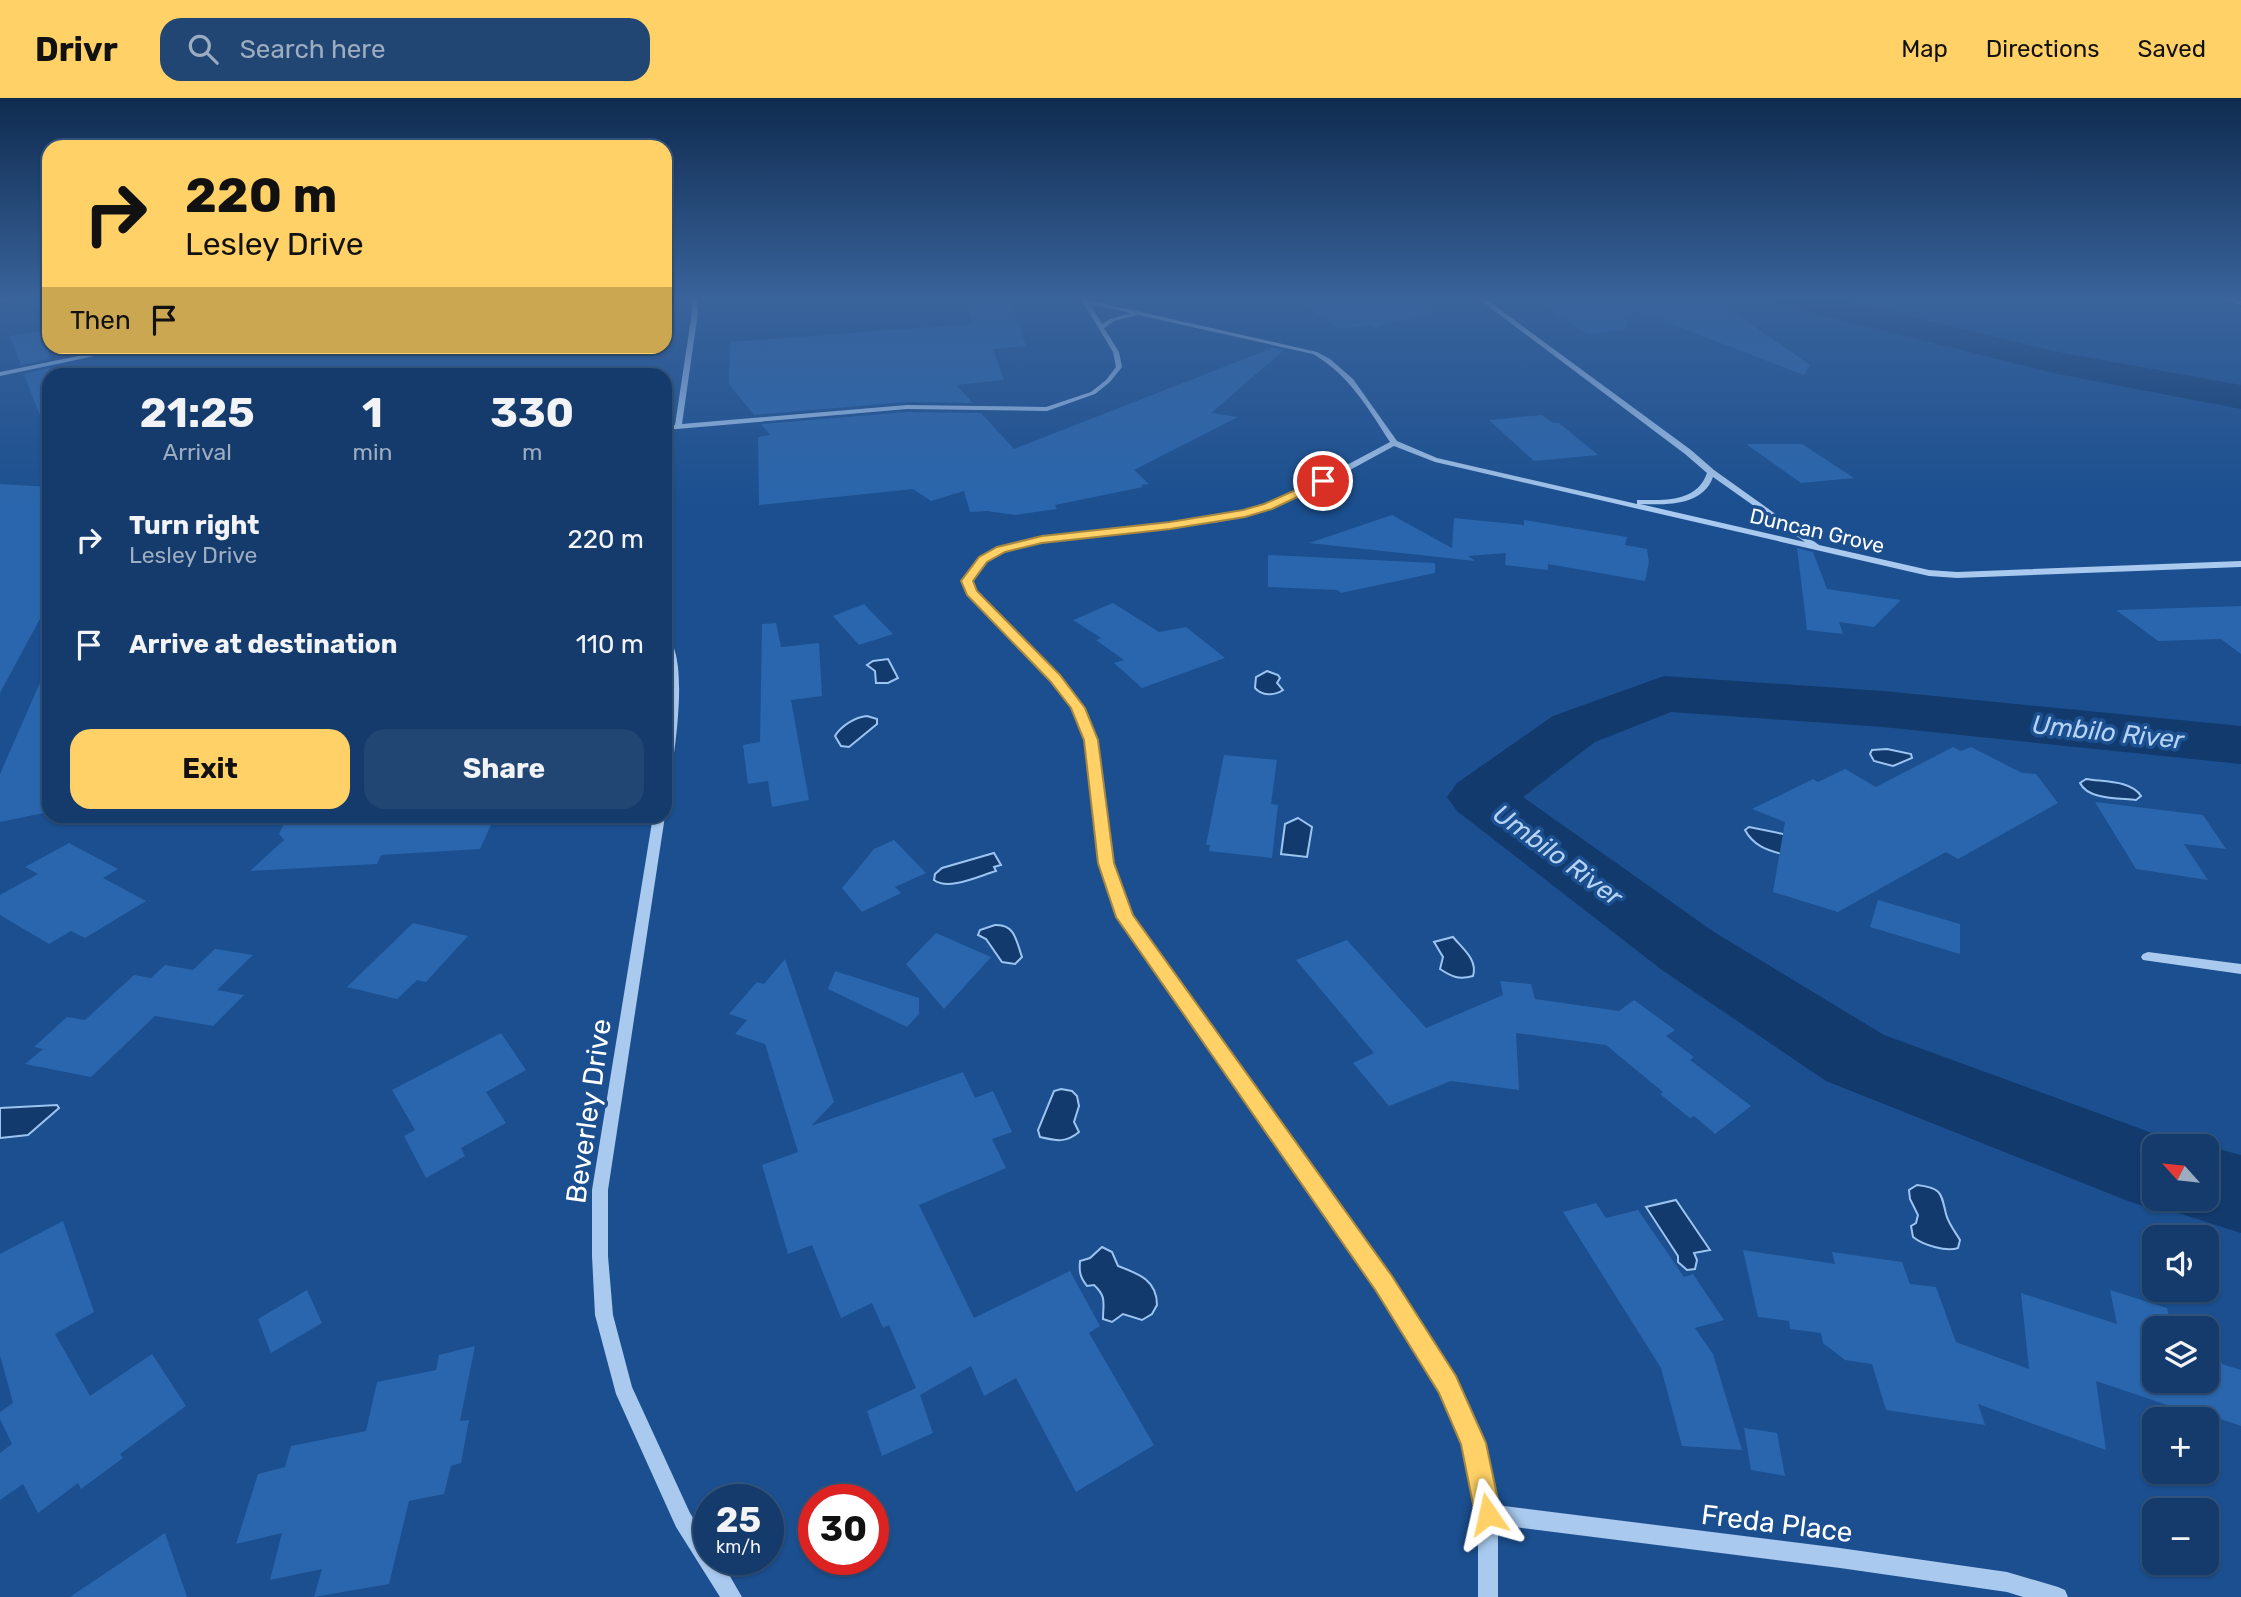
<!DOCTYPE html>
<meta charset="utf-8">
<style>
body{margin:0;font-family:Rubik,sans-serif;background:#214673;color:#f1f3f6;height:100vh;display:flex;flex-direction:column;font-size:26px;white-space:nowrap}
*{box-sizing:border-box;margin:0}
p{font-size:23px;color:#9dadc1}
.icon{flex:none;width:38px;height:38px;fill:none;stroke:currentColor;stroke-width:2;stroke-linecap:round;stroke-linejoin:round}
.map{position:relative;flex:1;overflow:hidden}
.side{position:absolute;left:42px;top:270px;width:630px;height:455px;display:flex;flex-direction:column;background:#143b6b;border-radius:21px;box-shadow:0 2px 5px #0004,0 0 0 2px #33557e}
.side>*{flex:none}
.top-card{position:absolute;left:42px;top:42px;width:630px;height:214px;border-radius:21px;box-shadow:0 2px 5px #0004,0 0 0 2px #33557e;background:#ffd166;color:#111;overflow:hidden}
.needle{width:46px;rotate:297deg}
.controls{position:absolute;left:2142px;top:1036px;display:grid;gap:14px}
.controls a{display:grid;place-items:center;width:77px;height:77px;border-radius:14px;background:#143b6b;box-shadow:0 2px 5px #0004,0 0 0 2px #33557e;font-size:35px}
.speed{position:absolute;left:693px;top:1386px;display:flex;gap:14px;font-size:35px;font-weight:700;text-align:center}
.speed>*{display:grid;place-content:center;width:91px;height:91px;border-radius:50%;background:#143b6b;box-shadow:0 2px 5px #0004,0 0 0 2px #33557e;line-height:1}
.speed small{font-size:18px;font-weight:400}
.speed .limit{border:10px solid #d22;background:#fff;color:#111}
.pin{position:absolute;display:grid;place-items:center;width:60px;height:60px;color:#fff;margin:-30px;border:4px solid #fff;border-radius:50%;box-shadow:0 2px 7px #0007}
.me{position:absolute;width:77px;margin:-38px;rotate:349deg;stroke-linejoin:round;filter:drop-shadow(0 0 5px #0008)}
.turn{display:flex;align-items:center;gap:24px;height:147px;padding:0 28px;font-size:32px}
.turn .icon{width:91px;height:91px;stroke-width:2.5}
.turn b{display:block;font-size:49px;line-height:60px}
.then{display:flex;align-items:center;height:66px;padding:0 28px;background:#0003;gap:14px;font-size:26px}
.eta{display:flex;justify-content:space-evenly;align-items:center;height:119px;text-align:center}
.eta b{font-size:42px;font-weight:700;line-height:49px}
.action{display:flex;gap:14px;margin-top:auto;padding:14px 28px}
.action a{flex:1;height:80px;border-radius:21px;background:#ffd166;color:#111;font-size:28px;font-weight:700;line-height:80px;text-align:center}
.action a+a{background:#214673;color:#f1f3f6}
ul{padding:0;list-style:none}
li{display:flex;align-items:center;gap:21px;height:105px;padding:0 28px}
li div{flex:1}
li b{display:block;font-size:26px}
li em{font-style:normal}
header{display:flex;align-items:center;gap:42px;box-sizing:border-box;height:98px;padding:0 35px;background:#ffd166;color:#111}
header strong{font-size:33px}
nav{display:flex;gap:38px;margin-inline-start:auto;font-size:24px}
.search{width:490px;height:63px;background:#214673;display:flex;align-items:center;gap:18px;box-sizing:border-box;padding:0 24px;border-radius:21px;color:#9dadc1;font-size:26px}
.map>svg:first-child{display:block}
.water{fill:#123a6d;stroke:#9cc4f0;stroke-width:2}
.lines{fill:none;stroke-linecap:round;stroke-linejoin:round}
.river{fill:#123a6d;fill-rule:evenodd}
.building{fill:#2a66ad}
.minor{fill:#a9c9ee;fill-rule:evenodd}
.highway{fill:#fff;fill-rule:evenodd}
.route{fill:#ffd166;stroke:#a68842;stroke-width:2}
.labels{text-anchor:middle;stroke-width:7;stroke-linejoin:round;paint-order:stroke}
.far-street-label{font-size:21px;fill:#fff;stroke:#1b4f8f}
.water-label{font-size:26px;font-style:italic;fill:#b5d3f5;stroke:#1b4f8f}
.near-street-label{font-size:28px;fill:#fff;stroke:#1b4f8f}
</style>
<header>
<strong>Drivr</strong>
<div class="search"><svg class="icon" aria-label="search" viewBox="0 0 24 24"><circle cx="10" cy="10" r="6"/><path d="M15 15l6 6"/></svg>Search here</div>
<nav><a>Map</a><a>Directions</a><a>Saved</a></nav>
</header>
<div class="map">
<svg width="2241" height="1499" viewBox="0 0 2241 1499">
<rect width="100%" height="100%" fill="#1b4f8f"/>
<g class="water">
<path d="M888 561 898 580 888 585H876L875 573 867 567 873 563Z"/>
<path d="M1267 573 1278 577 1280 580 1277 585 1283 592C1274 598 1262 598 1255 590L1256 579Z"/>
<path d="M867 618 877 621V626L849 649 841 648 835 638C841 628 855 619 867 618Z"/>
<path d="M1887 651 1911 656 1912 660 1893 668 1874 663 1870 656 1872 652Z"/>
<path d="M2086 681C2103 684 2131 682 2141 698L2136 702C2120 700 2088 702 2080 685Z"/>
<path d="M1298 720 1312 729 1307 759 1281 756 1285 726Z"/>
<path d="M1749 729 1793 738 1782 756C1766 752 1753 747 1745 732Z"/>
<path d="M994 755 1001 767 994 769 996 773C979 778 948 793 934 782L935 776 942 770Z"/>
<path d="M995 827C1015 826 1016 842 1022 859L1015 866 1002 864 986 841 978 837 980 832Z"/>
<path d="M1453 839C1463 851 1478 862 1473 878 1459 882 1452 879 1440 871L1443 859 1434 844Z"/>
<path d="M1061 991 1072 993 1077 998 1079 1008 1074 1024 1079 1034C1066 1045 1057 1043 1040 1039L1038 1032 1054 993Z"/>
<path d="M57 1007 59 1010 28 1037 0 1040V1010Z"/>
<path d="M1917 1087C1942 1090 1941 1095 1946 1116 1948 1125 1956 1135 1960 1142L1958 1150C1946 1154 1923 1147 1913 1139L1911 1128 1916 1125 1918 1117 1910 1101 1909 1092Z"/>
<path d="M1676 1102 1710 1152 1694 1155 1697 1162 1695 1171 1687 1172 1678 1164V1158L1646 1109Z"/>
<path d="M1102 1149 1112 1154 1118 1168C1139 1176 1157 1182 1157 1207L1152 1216 1142 1222 1123 1216 1112 1224 1103 1221C1103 1205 1107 1199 1094 1187L1087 1188C1080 1179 1079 1174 1080 1163L1090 1160Z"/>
</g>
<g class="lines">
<g class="river">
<path d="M1771 199H1830L2058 254 2241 287V311L2058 276 1775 206Z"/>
<path d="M1664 578 1883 593 2241 628V666L1883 629 1671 614 1595 644 1523 699 1714 834 1884 937 2185 1047 2154 1048V1101H2207V1048L2241 1057V1135L2175 1114 2171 1106 2154 1112 2123 1101 1826 983 1662 872 1457 713 1447 699 1457 685 1553 618Z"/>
</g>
</g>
<g class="building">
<path d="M1293 199H1446L1432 205 1433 219 1389 225 1376 230 1371 227 1339 231Z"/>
<path d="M1529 199H1712L1810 267 1804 277 1634 212 1624 232 1588 236Z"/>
<path d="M1011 203 1026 248 993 251 1004 282 956 287 973 305 907 304 754 317 729 286 730 244 973 226 967 206Z"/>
<path d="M39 233 41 238 49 236V261L21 267 10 238Z"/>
<path d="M1272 250 1284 252 1211 315 1238 319 1134 372 1149 386 1141 387 1143 389 1055 407 1057 411 1015 417 987 413 970 414 964 393 931 403 913 391 759 407 758 339 770 337 761 326 907 314 981 315 1014 351Z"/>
<path d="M49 270V332L46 333 24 276Z"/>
<path d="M1542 317 1553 325H1559L1598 357 1534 363 1489 322Z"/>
<path d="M1746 346H1802L1854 380 1801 385Z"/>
<path d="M0 386 49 389V504L0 595Z"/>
<path d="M1392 417 1452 450 1454 420 1524 427V422L1627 439 1625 447 1647 451 1649 464 1645 483 1548 466V472L1505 467 1506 455 1468 458 1475 463 1309 445Z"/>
<path d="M1797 450 1813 454 1827 491 1901 502 1874 529 1839 524 1843 536 1807 532Z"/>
<path d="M1268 457 1435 465V475L1341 495 1337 492 1268 489Z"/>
<path d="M1113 505 1159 534 1186 529 1225 560 1142 590 1114 565 1124 562 1096 542 1101 540 1073 522Z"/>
<path d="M864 506 893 536 859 547 833 518Z"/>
<path d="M2241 508V556L2221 541 2158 543 2116 512Z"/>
<path d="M776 525 781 549 819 545 822 598 791 602 809 702 772 709 768 683 748 686 743 647 760 644 762 526Z"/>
<path d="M49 564V714L0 724V676Z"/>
<path d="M1953 649 1961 653 1971 649 2022 675 2036 676 2058 705 1958 761 1946 754 1838 814 1773 794 1785 724 1752 711 1813 681 1818 684 1845 671 1876 689Z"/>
<path d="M1224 657 1277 662 1271 706 1278 707 1272 760 1209 753 1210 747H1206Z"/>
<path d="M2095 704 2203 717 2226 751 2184 746 2208 782 2136 771Z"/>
<path d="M288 718H495L480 751 381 757 377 766 250 773 284 742 279 736Z"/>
<path d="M894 742 926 775 895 789 901 795 862 814 842 790 874 751Z"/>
<path d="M69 745 118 771 103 780 146 803 85 840 71 833 49 846 0 817V797L38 776 25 769Z"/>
<path d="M1878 802 1960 826V856L1870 829Z"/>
<path d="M413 825 468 838 426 884 417 882 397 901 347 889Z"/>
<path d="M936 835 991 859 944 911 906 866Z"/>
<path d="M1347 842 1426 930 1503 897 1500 883 1531 886 1535 901 1619 913 1634 902 1675 932 1666 938 1694 959 1690 962 1751 1008 1715 1036 1694 1018 1690 1020 1660 996 1663 994 1606 947 1516 935 1519 992 1451 983 1389 1008 1353 965 1374 955 1296 862Z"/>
<path d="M215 851 253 857 217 892 244 897 213 928 155 918 91 979 25 966 43 951 34 949 67 919 85 922 134 877 151 880 165 867 193 872Z"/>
<path d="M785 861 834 1004 811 1028 963 974 975 1000 993 993 1012 1034 992 1041 1006 1070 919 1107 974 1220 1070 1173 1100 1228 1089 1235 1154 1347 1076 1394 1016 1280 984 1298 971 1268 920 1297 933 1335 882 1358 867 1313 916 1290 889 1227 883 1230 872 1205 841 1220 812 1147 788 1156 762 1067 798 1054 765 946 735 936 747 922 729 916 757 884 764 886Z"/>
<path d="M835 873 919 900V916L907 929 828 891Z"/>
<path d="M501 935 526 972 486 994 506 1025 461 1050 465 1058 426 1080 404 1038 415 1032 392 992Z"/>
<path d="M1596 1105 1606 1120 1638 1112 1684 1179 1693 1176 1724 1222 1695 1230 1713 1256 1742 1352 1682 1348 1661 1270 1563 1114Z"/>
<path d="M63 1123 94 1214 55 1236 90 1298 152 1256 186 1308 120 1356 123 1360 81 1391 78 1385 38 1415 23 1386 0 1402V1355L12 1346 0 1321V1314L13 1305 0 1257V1156Z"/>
<path d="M1743 1152 1835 1166 1832 1154 1902 1164 1910 1186 1936 1189 1956 1244 2029 1271 2021 1195 2117 1226 2110 1192 2167 1210 2172 1230H2154V1283H2207V1255L2220 1259 2222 1266 2241 1272V1328L2197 1313V1317L2096 1283 2106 1352 1978 1306 1985 1327 1886 1312 1872 1266 1845 1262 1823 1245 1821 1235 1790 1231 1789 1223 1758 1219Z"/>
<path d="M307 1192 322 1225 271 1255 258 1221Z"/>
<path d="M475 1248 460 1323 469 1322 461 1365 451 1368 444 1396 409 1403 389 1486 314 1499 322 1471 270 1482 282 1435 236 1446 258 1376 285 1369 291 1348 366 1333 377 1284 436 1272 439 1257Z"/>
<path d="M1744 1330 1777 1335 1785 1378 1751 1372Z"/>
<path d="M165 1435 187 1499H70Z"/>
</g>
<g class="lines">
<g class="minor">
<path d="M687 199H694L697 202 698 214 682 326 907 307 1046 309 1091 294 1106 282 1116 269 1113 254 1080 199H1086L1088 202 1317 254 1330 261 1353 281 1397 343 1437 360 1637 406V402H1640C1666 402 1697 404 1707 375L1685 356 1476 199H1483L1691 352 1714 372 1819 447 1929 472 1957 474 2241 463V469L1957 480 1929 478 1435 364 1394 348 1304 397 1271 411 1219 424 1042 445 1004 453 986 464 971 483 976 494 1059 578 1083 609 1097 642 1112 765 1131 818 1390 1179 1454 1280 1484 1345 1496 1407 1840 1450 2007 1474 2058 1489 2065 1492 2068 1499H2023L2007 1494 1840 1470 1498 1427V1499H1478V1416L1465 1346 1442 1292 1378 1191 1120 822 1100 765 1085 642 1073 610 1051 582 969 497 961 483 980 460 998 449 1042 439 1219 418 1265 407 1298 393 1390 344C1368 310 1349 277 1313 256L1138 217 1114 223 1104 230 1119 254 1122 269 1110 284 1095 296 1047 313 907 311 665 332V328L675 327 692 214V204ZM1090 206 1131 215 1110 221 1102 226ZM1713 379 1805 444 1640 406C1666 407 1703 408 1713 379Z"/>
<path d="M2217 199H2228L2241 203V207Z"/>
<path d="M127 248H142L0 278V274Z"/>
<path d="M665 538C690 552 675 651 671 676L665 679V640L669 589Z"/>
<path d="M653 718H665L608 1092V1158L613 1217 632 1289 690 1415 709 1444V1461H720L742 1499H720L676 1429 616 1296 595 1217 592 1158V1092Z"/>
<path d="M2148 854 2241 866V876L2143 862 2141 859 2143 856Z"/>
</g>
<path class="highway" d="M0 199H20L0 205Z"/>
</g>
<linearGradient id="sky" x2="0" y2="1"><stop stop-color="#0f2b4f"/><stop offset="0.49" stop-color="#39639b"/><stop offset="1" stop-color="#39639b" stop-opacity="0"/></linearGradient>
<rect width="2241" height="409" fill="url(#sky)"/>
<path class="route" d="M1323 380 1328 383 1327 385 1272 411 1245 419 1170 431 1042 445 1005 454 987 464 973 483 977 493 1060 577 1085 610 1098 642 1114 765 1133 817 1392 1178 1456 1278 1486 1345 1501 1416 1497 1426 1488 1429 1479 1426 1475 1416 1461 1346 1439 1295 1376 1193 1116 819 1098 765 1084 642 1071 610 1050 583 967 497 961 483 979 459 997 449 1042 438 1170 424 1243 412 1264 406Z"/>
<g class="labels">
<g class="far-street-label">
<text transform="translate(1817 433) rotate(13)" y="7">Duncan Grove</text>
</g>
<g class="water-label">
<text transform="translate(2108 634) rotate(6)" y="9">Umbilo River</text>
<text transform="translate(1558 757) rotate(36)" y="9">Umbilo River</text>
</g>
<g class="near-street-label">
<text transform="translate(588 1013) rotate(-82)" y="10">Beverley Drive</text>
<text transform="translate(1777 1425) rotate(7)" y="10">Freda Place</text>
</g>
</g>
</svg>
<div class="controls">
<a><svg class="needle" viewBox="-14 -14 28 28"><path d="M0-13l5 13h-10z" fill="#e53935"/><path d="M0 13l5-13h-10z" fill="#9dadc1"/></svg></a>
<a><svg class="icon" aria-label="sound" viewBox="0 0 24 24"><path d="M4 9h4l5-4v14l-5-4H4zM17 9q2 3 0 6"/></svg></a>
<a><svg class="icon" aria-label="layers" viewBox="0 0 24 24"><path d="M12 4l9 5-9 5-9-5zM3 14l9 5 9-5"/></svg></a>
<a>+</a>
<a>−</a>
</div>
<div class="speed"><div>25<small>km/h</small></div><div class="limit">30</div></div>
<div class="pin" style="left:1323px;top:383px;background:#d93025"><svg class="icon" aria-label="arrive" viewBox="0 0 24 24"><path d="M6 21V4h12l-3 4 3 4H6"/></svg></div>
<svg class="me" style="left:1488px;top:1416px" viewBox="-20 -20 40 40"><path d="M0-17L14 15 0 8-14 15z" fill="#ffd166" stroke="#fff" stroke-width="4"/></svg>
<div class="top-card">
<div class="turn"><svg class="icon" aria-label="right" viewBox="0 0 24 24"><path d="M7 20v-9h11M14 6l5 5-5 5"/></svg><div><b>220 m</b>Lesley Drive</div></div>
<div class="then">Then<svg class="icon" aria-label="arrive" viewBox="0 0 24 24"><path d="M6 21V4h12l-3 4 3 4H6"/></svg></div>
</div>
<section class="side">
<div class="eta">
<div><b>21:25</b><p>Arrival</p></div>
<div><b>1</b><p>min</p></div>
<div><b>330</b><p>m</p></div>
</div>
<ul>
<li><svg class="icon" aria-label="right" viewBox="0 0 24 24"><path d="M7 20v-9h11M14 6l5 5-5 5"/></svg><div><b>Turn right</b><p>Lesley Drive</p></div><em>220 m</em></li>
<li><svg class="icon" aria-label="arrive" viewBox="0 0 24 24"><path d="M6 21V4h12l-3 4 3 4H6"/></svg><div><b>Arrive at destination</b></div><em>110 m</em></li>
</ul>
<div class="action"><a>Exit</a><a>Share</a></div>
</section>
</div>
